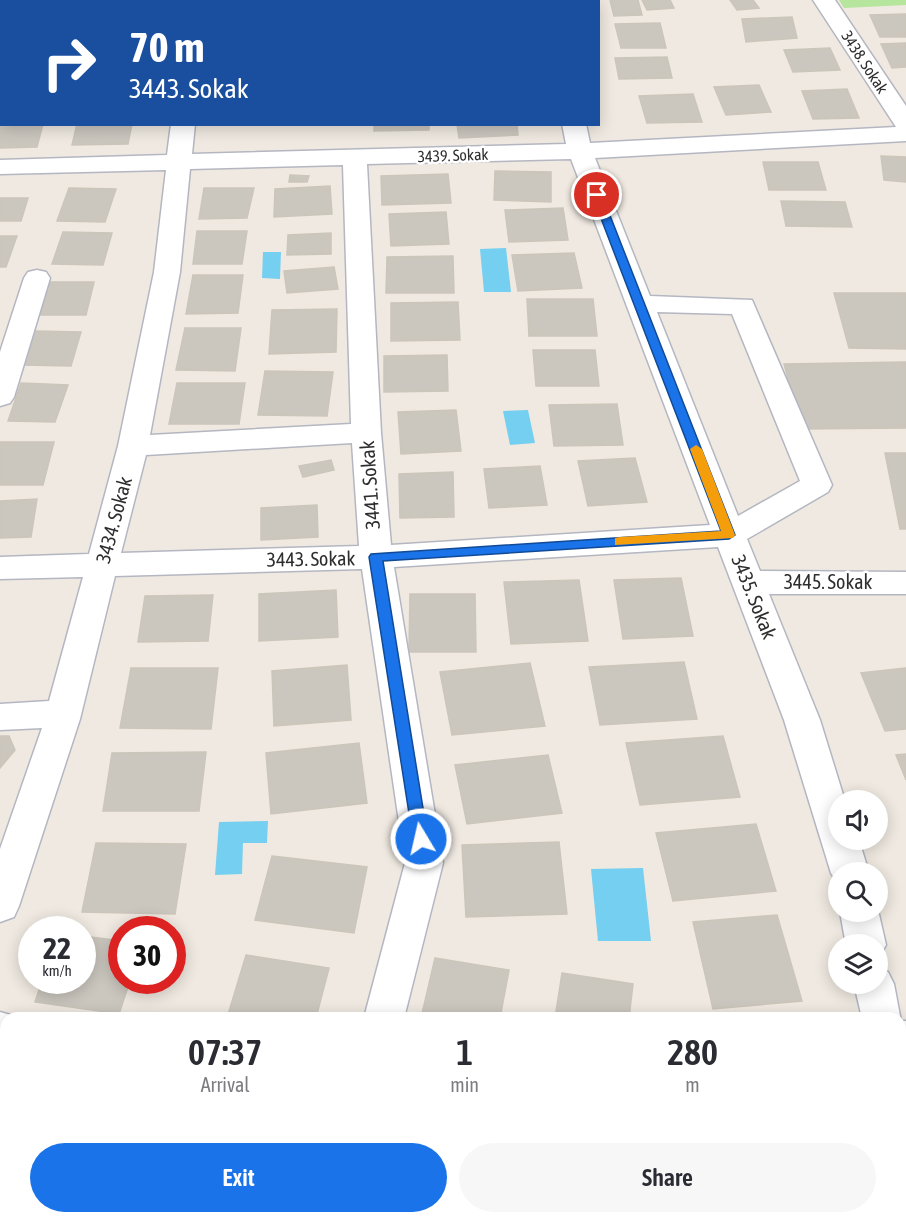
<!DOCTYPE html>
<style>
body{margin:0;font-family:"Asap Condensed",sans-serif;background:#f7f7f7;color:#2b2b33;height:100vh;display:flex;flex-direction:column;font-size:22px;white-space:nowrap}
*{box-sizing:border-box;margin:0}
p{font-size:20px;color:#7c7c81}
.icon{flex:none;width:33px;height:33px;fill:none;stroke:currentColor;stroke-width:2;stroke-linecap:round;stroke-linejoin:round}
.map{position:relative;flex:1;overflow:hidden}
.side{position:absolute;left:0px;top:1012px;width:906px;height:212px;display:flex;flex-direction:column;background:#fff;border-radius:18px 18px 0 0;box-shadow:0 3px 15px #0003}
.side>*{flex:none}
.banner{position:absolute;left:0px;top:0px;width:600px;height:126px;box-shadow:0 3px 15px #0003;background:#1a4fa0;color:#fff;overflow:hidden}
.tools{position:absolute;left:828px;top:790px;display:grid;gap:12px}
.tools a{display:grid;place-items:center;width:60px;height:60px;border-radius:50%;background:#fff;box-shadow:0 3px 15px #0003;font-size:30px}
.speed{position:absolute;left:18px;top:916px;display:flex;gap:12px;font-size:30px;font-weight:700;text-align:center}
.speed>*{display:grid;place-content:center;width:78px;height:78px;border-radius:50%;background:#fff;box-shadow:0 3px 15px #0003;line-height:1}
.speed small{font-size:15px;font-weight:400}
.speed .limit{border:9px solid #d22;background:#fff;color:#111}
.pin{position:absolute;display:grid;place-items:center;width:51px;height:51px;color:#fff;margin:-26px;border:3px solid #fff;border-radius:50%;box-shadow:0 2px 6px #0007}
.me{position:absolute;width:66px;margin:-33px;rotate:351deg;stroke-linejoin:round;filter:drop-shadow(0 0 4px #0008)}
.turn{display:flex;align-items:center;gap:21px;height:126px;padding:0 30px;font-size:27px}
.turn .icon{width:78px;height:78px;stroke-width:2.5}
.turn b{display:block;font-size:42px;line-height:51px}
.eta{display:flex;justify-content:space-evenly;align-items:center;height:102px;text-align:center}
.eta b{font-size:36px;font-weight:600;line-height:42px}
.primary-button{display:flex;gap:12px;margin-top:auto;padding:12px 30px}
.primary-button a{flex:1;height:69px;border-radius:36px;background:#1a73e8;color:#fff;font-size:24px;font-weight:600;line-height:69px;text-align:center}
.primary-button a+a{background:#f7f7f7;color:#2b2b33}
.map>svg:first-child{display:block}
.green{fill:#b6e59e}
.water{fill:#75cff0}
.building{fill:#cbc7bf;stroke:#cbc5ba;stroke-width:1.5}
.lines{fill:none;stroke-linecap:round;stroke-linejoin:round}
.minor-casing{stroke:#b4b7c1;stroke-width:3}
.minor{fill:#fff;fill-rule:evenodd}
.route{fill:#1a73e8;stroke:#114b97;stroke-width:1.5}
.slow{fill:#f59e0b}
.labels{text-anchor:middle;stroke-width:5;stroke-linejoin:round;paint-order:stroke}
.far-street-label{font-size:16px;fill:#2e2e2e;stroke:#fff}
.street-label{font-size:20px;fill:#2e2e2e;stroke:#fff}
</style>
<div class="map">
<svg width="906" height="1223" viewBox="0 0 906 1223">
<rect width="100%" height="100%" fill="#efe9e1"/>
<path class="green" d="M839 0H906V5L844 8Z"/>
<g class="water">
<path d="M506 248 511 292H484L480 249Z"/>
<path d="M263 252H281L280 279 262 278Z"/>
<path d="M528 410 535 443 510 445 503 411Z"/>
<path d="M268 821 267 843H243L242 874 215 875 219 822Z"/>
<path d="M643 868 651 941H598L591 869Z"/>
<path d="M0 1190 6 1191V1218H89L87 1223H0Z"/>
</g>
<g class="building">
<path d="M610 0H638L642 15 614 16Z"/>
<path d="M642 0H670L674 8 647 10Z"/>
<path d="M730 0H753L759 8 737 10Z"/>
<path d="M906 14V37H880L870 15Z"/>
<path d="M792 17 797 38 746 42 742 19Z"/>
<path d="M660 23 666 48H621L615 24Z"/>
<path d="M906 43V67L892 68 881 44Z"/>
<path d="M830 48 840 70 793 72 784 50Z"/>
<path d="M667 57 672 78 619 79 615 58Z"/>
<path d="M759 85 771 112 726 115 714 87Z"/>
<path d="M847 89 859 118 813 119 802 91Z"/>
<path d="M693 94 702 122 647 123 639 96Z"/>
<path d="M0 118 2 124H43L37 147 0 148Z"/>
<path d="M77 124H132L128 144 72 145Z"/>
<path d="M374 124H429V130L374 131Z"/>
<path d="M457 124H517L518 135 459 138Z"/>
<path d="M881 156 906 157V182L884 180Z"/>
<path d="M763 162H818L826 190H769Z"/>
<path d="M495 171 551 172V202L494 200Z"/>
<path d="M448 174 451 203 382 205 381 176Z"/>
<path d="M290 175 309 176 307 182H289Z"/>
<path d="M330 186 332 214 274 217 275 189Z"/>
<path d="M69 188 116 189 105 222 57 221Z"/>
<path d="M204 188H254L247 218 199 219Z"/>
<path d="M0 198H28L21 221H0Z"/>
<path d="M781 201 845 202 852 227 786 226Z"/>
<path d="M563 208 568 240 509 242 505 210Z"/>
<path d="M446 212 449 244 391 246 389 214Z"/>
<path d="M197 231H247L242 264H193Z"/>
<path d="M63 232 112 233 103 265 52 264Z"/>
<path d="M331 233V254L287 255 288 235Z"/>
<path d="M0 236H17L6 267H0Z"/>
<path d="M574 253 582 288 518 291 512 255Z"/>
<path d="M453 256 454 293H386L387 257Z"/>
<path d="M334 267 338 289 287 293 284 271Z"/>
<path d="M193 275H243L238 313 186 314Z"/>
<path d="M42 282H94L86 315H32Z"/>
<path d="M834 293H906V349L849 348Z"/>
<path d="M527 299H593L597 336H529Z"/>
<path d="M458 302 460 340 391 341V303Z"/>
<path d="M337 309 336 352 269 354 272 310Z"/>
<path d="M185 328H241L235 371 176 370Z"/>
<path d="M34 331 81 332 71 366 23 365Z"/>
<path d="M533 350H595L599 386H536Z"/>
<path d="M447 355 448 391 384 392V356Z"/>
<path d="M906 362V428L802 429 784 364Z"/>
<path d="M265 371 333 372 327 416 258 415Z"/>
<path d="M21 383 68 385 55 422 8 421Z"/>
<path d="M177 383H245L239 424H169Z"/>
<path d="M617 404 623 445 554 446 549 405Z"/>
<path d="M456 410 461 451 401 454 398 412Z"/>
<path d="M0 442H54L43 485H0Z"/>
<path d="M885 453H906V529H900Z"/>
<path d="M635 458 647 502 588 506 578 461Z"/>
<path d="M331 460 334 470 303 477 299 466Z"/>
<path d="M540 466 547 505 489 508 484 469Z"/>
<path d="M453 472 454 517 400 518 399 474Z"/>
<path d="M37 499 31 537 0 538V501Z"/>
<path d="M317 505 318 537 261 540V508Z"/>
<path d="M681 578 693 636 623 639 614 580Z"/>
<path d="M579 580 588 641 511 644 504 582Z"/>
<path d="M336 590 338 637 259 641V594Z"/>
<path d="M410 594H475L476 652H409Z"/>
<path d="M213 595 208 641 138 642 145 596Z"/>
<path d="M684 662 697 719 600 725 589 667Z"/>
<path d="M530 663 545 726 452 735 440 672Z"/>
<path d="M347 665 351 720 274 726 272 671Z"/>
<path d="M131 668H218L211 729 120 728Z"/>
<path d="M906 668V729L885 731 861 673Z"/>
<path d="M0 736H9L15 750 0 768Z"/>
<path d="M723 736 740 797 640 805 626 743Z"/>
<path d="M359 743 367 803 271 814 266 753Z"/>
<path d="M206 752 199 811H103L112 753Z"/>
<path d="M906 754V780L896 755Z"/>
<path d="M548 755 562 813 467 824 455 765Z"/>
<path d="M756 824 776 891 673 901 656 833Z"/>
<path d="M559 842 567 914 466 917 462 845Z"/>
<path d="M96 843 186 844 175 914 82 912Z"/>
<path d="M272 856 367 867 354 933 255 920Z"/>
<path d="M777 915 802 1001 713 1009 693 922Z"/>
<path d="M82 936 122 941V981H130L119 1014 35 1002 42 981H82Z"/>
<path d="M246 955 329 968 316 1018H227Z"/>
<path d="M435 958 509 970 500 1018H421Z"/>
<path d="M562 973 633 984 629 1018H555Z"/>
<path d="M0 1096 6 1098V1170L0 1168Z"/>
<path d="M395 1218H488L487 1223H393Z"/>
<path d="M543 1218H641L640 1223H542Z"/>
<path d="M694 1218H777L801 1223H694Z"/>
</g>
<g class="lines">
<defs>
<g id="minor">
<path d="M192 0H214L192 2Z"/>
<rect x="541" y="0" width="22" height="2"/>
<path d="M813 0H835L906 106V141L595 158 650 296 752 300 832 485 828 492 747 539 760 571 906 572V594H769L820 720 845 801H838V840H859L869 873H838V885L831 873 784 720 718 547 394 567 443 863 404 1018H364L405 863 362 569 115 576 80 719 19 906 14 917 0 922V849L42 728 0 730V704L49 701 83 577 0 579V557L89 554 118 446 154 272 166 170 0 174V160L167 155 171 124H195L192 154 566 144 562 124H586L590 143 896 127ZM571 159 710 525 391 545 381 433 367 164ZM343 165 351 424 150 435 180 272 190 169ZM657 312 732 314 800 481 738 516ZM352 443 359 546 121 553 146 455Z"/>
<path d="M37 270 46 272 50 278 14 397 10 403 0 406V352L24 278 28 272Z"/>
<path d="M878 910 886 945 878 958V945H846L840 912Z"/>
<path d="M878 968 888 972 894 984 901 1021H906V1057H900V1018H862L854 984H878Z"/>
<path d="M0 1012 21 1018H6V1049L0 1048Z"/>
<path d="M900 1110 906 1112V1223H881V1218H900Z"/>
<path d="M312 1218H356L355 1223H311Z"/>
</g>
</defs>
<use href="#minor" class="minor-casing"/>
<use href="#minor" class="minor"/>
</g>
<path class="route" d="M597 191 602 195 735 535 729 539 383 561 428 839 421 845 413 839 369 557 371 554 721 531 592 195Z"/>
<path class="slow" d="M696 445 702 449 735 535 733 538 615 545V538L620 537 721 531 690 449Z"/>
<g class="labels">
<g class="far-street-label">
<text transform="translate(865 62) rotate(57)" y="6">3438. Sokak</text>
<text transform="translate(453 155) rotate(-2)" y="6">3439. Sokak</text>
</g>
<g class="street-label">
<text transform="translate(370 485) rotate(-94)" y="7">3441. Sokak</text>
<text transform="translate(114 520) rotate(-75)" y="7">3434. Sokak</text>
<text transform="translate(311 559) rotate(-1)" y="7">3443. Sokak</text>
<text x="828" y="589">3445. Sokak</text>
<text transform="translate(754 597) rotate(68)" y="7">3435. Sokak</text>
</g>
</g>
</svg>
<div class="tools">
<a><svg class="icon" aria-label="sound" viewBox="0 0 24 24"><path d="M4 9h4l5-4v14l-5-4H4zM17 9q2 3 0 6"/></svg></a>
<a><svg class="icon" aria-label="search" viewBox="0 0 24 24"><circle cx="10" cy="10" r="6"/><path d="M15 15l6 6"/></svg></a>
<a><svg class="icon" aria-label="layers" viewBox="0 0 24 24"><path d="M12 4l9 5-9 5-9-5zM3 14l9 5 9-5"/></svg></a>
</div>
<div class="speed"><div>22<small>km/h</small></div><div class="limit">30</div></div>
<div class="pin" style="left:597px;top:195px;background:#d93025"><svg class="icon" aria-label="arrive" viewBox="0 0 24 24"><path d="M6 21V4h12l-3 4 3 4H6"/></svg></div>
<svg class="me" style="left:421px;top:839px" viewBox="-20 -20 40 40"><circle r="17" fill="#1a73e8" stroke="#fff" stroke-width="3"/><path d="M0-11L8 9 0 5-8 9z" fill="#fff"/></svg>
<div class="banner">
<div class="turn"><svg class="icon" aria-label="right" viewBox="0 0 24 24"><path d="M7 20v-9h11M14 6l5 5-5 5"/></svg><div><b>70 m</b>3443. Sokak</div></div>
</div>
<section class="side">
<div class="eta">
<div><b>07:37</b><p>Arrival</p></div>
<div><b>1</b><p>min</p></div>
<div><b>280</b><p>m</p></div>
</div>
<div class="primary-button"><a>Exit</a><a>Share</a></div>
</section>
</div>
